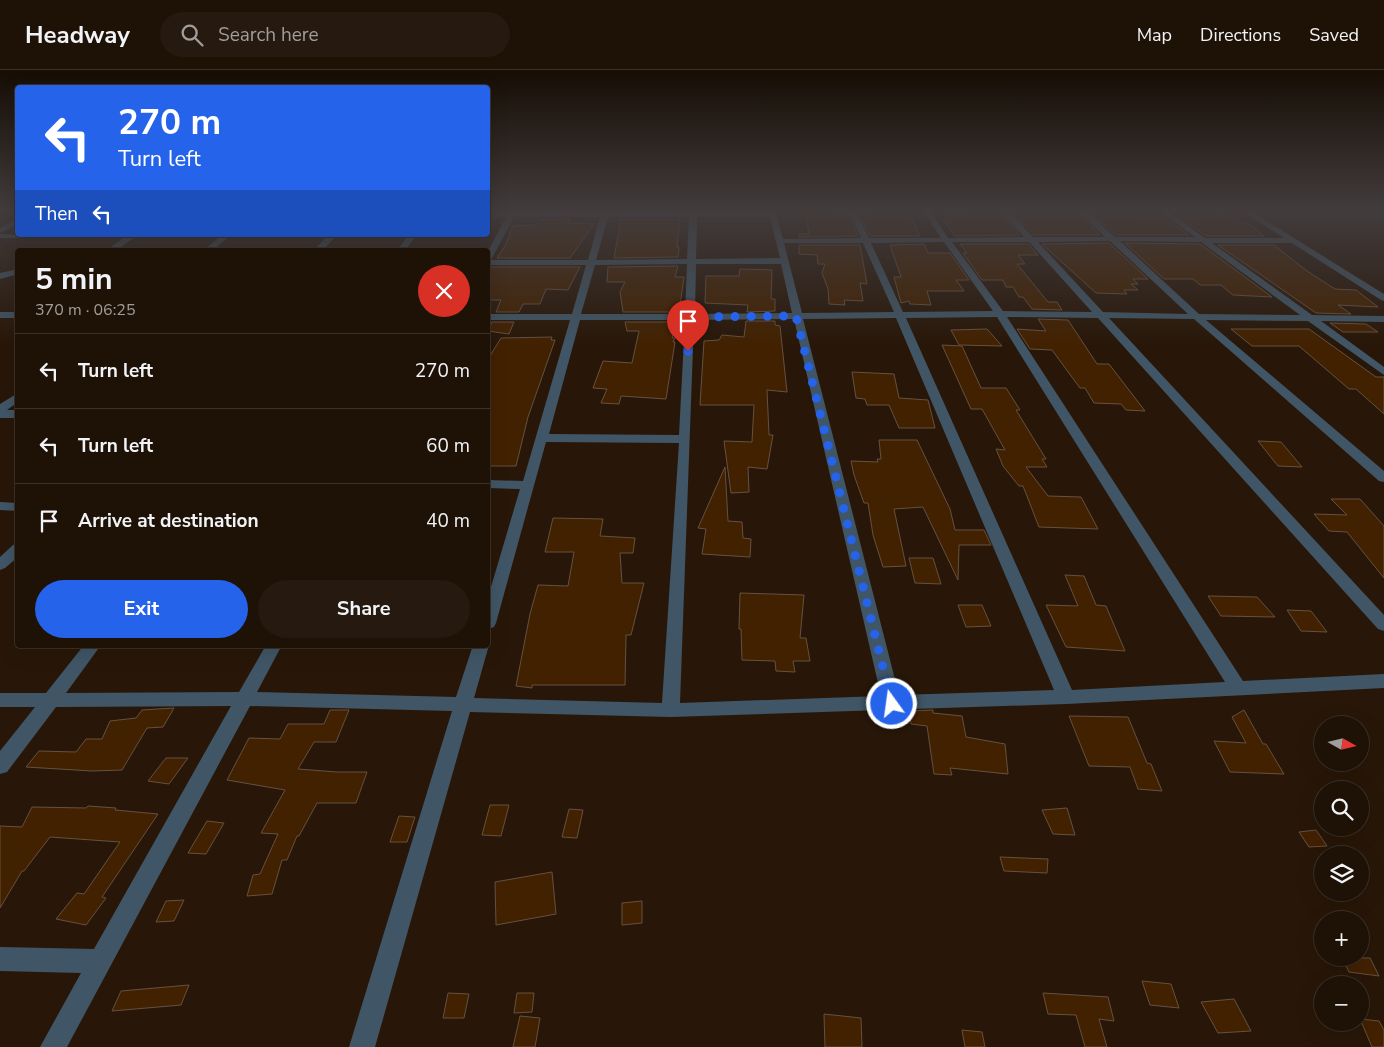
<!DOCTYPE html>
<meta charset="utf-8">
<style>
body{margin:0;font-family:"Nunito Sans",sans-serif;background:#261a10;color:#f1f3f6;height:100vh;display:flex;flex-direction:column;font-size:19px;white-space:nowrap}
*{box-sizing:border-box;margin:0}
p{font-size:16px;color:#a19d9b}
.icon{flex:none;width:28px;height:28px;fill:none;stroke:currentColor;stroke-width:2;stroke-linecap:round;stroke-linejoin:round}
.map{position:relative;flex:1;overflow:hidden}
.drawer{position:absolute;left:15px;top:178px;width:475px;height:400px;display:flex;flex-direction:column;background:#1e1106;border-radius:5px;box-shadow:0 5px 20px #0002,0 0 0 1px #3c3128}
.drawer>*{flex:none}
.hud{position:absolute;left:15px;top:15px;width:475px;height:152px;border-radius:5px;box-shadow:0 5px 20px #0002,0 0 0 1px #3c3128;background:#2563eb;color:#fff;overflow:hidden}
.needle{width:32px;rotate:98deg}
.tools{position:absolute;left:1314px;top:646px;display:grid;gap:10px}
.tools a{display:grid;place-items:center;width:55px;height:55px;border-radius:50%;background:#1e1106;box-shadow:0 5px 20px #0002,0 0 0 1px #3c3128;font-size:25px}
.pin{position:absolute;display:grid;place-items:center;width:42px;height:42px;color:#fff;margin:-51px -21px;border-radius:50% 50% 50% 0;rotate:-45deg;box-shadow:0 0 5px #0007}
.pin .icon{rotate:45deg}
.me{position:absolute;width:55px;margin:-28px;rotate:346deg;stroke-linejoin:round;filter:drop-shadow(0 0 4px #0008)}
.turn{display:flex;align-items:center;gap:18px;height:105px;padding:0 20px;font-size:22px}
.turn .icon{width:65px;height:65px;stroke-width:2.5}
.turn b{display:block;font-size:35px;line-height:42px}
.then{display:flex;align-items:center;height:48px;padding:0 20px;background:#0003;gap:10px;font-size:19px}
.round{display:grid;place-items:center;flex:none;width:52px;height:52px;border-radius:26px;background:#261a10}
.summary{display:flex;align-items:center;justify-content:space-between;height:85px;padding:0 20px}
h1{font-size:30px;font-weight:700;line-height:38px}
.button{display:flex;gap:10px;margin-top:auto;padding:10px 20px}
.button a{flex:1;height:58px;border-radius:30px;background:#2563eb;color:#fff;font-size:20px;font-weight:700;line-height:58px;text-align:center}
.button a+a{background:#261a10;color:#f1f3f6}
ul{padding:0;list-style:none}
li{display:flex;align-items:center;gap:15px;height:75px;padding:0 20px;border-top:1px solid #3c3128}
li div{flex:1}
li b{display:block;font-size:19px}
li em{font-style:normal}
header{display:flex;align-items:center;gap:30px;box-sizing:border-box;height:70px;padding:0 25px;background:#1e1106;border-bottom:1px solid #3c3128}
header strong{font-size:24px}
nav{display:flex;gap:28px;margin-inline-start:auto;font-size:18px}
.search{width:350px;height:45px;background:#261a10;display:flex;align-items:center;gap:12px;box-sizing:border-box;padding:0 18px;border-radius:28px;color:#a19d9b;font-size:19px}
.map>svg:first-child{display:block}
.building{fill:#422100;stroke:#655140}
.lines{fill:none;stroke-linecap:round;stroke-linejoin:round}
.minor{fill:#405666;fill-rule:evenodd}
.route{stroke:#2563eb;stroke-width:9;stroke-dasharray:0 16.2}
</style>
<header>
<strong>Headway</strong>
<div class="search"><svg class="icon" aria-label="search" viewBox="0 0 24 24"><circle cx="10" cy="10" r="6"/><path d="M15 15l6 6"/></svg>Search here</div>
<nav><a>Map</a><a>Directions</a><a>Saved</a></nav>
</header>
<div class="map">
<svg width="1384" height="977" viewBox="0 0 1384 977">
<rect width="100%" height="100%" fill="#281708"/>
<g class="building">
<path d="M805 140H830V144H848L858 166 799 167V164H809Z"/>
<path d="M871 140H900L903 144H910L920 166H870L859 144H874Z"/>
<path d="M966 140 999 141 1020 165 955 166 939 143H967Z"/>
<path d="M1046 140H1075L1100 165H1034L1012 142H1048Z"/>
<path d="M1087 140 1139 142 1144 147H1164L1189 165H1116Z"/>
<path d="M1185 140H1208L1212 143 1231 145 1244 154H1249L1264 166H1206L1179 147H1193Z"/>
<path d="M540 149H570L568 153 594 154 570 188H497L505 176 513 156 537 155Z"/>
<path d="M621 149H680L677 177H679L678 187 614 188Z"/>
<path d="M1109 173 1148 209H1133L1138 214H1131L1138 220H1124L1127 224 1096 223 1042 174Z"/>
<path d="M1125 173 1200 174 1272 227 1233 225 1221 215H1200L1193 209H1164Z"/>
<path d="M924 174 928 183H950L969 210H956L964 221H927L931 235 910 234 909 231 901 233 894 207H901L890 175Z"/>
<path d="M960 174H1028L1038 185H1018L1025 194H1017L1048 232H1057L1062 240 1032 239 1023 227H1019L1013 217H1006L1003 210H982L963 183H967Z"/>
<path d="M799 175H860L867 214 860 213 863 231 844 230 845 235 829 234 828 219 822 203 825 194H818L817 185 799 184Z"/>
<path d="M1218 175H1274L1307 201 1335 219 1356 220 1378 237 1338 235 1351 244 1316 243Z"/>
<path d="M678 196 675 207H684L679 242H623L620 222 625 212H607L608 197Z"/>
<path d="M491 197H580L568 220 546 219 540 234H523L519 242H496L501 230H488V203Z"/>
<path d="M740 199 772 200 771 229H775V241L747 242 748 235 705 233 706 206H739Z"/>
<path d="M1038 249 1068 250 1097 294H1109L1145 341 1126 340 1121 334 1094 333 1085 318H1080L1052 280 1030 279 1017 259 1046 261Z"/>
<path d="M746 251H775V255L780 256 787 322 767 320 769 365H773L767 399 748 397 749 422 731 423 724 371 752 372 754 335H700L704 271 719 270 722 265 744 267Z"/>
<path d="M492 252H514L509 264 488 261Z"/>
<path d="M625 252H677L672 268H675L673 272H675L666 329 621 326 619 334 601 333 607 319 593 318 603 291 632 293 639 261H627Z"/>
<path d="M1330 253 1366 254 1378 262H1343Z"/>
<path d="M987 259 1002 276 959 275 951 260Z"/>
<path d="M1231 259H1309L1376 307H1384V344L1356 319H1349L1299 276H1252Z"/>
<path d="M552 267 551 270H555L528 347 516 396H488V289L501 268Z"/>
<path d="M942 275 962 276 981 318H1006L1020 340H1016L1046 389H1042L1047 397H1026L1048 426 1081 427 1098 459 1039 457 1023 416H1019L1003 396 996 379 1005 380 982 339H971Z"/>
<path d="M852 302 894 304 899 328 928 330 935 358H899L889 335H867L865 329 856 328Z"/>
<path d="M879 370H917L950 439 955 460H984L991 475H959L958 510 923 437 894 439 906 496 883 497 873 465 868 433H864L854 405 851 391 878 392 877 389H881Z"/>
<path d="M1258 371 1281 372 1302 397 1278 396Z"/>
<path d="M725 397 728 451 742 452 743 468 751 469 750 487 702 484 706 459 698 458Z"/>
<path d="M1331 429H1360L1384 456V508L1347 462 1329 461 1314 444 1347 445Z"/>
<path d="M553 448 603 449 600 466 635 468 633 483H620L622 513H644L631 565H626L625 615H532V618L516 616 530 544 538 515 568 516 574 482H545Z"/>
<path d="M909 488H933L941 514 915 513Z"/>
<path d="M1065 505 1084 506 1096 535 1106 536 1125 581 1066 577 1046 535 1078 536Z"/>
<path d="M740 523 804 525 800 568H806L810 591H793L795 602 776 601 775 591 742 590 741 559H739Z"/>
<path d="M1208 526 1257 527 1275 547 1221 546Z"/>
<path d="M958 535H982L991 556 966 557Z"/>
<path d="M1287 540 1311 541 1327 562 1301 561Z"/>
<path d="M174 638 163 657 147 658 122 700 92 701 26 697 39 681 76 682 86 669H102L110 651 136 648 142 640Z"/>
<path d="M330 640H349L336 672H314L298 699 337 702H367L356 733H317L299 766H297L287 790H282L272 824 247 826 253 805 260 804 278 764 261 763 285 720 227 710 249 668 280 669 288 654H324Z"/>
<path d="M933 640V643L962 646 966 667 1005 674 1008 704 950 698 952 705 934 704 927 656 911 654 909 641Z"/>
<path d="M1244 640 1263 674H1266L1284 704 1230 702 1214 671 1246 673 1232 647Z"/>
<path d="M1069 646 1128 647 1147 693 1151 694 1162 721 1138 719 1130 697 1089 696Z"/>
<path d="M166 688H188L169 714 148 711Z"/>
<path d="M490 735H509L501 766 482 765Z"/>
<path d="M88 736 116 738 115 740 158 744 102 827 106 828 86 855 56 849 77 823 84 824 120 772 50 767 24 801H22L0 838V756L22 757 32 737 86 738Z"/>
<path d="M1067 738 1075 765 1053 764 1042 740Z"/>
<path d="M569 739 583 740 577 768 562 767Z"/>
<path d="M399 746 415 747 407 772H390Z"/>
<path d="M207 751 224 753 206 784 188 783Z"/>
<path d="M1316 760 1327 776 1309 777 1299 762Z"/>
<path d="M1000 787 1048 789 1047 803 1004 801Z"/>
<path d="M552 802 556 844 496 855 495 812Z"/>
<path d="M184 830 174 851 156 852 166 831Z"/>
<path d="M642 831V853L622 855V833Z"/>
<path d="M1342 888H1370L1379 906 1349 902Z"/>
<path d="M1142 911 1171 914 1179 938 1150 935Z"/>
<path d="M189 915 181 935 112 941 121 921Z"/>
<path d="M448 923 469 924 464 948H443Z"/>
<path d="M517 923H534L532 942 514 943Z"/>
<path d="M1043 923 1108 927 1114 951 1099 949 1107 977H1085L1076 945 1048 944Z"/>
<path d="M1234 929 1251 961 1218 963 1201 932Z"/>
<path d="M824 944 861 948 862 977H825Z"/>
<path d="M520 946 540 948 535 977H513Z"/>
<path d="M1360 949 1379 951 1384 960V977H1372Z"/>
<path d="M962 960 982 962 985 977H965Z"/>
</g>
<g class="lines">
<g class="minor">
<rect x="0" y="140" width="18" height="3"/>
<path d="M511 140H517L516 143H601L603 140H609V143H689L690 140H696L697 143H769V140H775L783 169 861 168 848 140H855L869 168H941L923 140H930L948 168 1024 167 1000 140H1008L1033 167H1105L1077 140H1085L1115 167H1195L1158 140H1166L1205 168H1284L1240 140H1249L1384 224V231L1381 230 1292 173H1212L1312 245 1384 246V252L1321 251 1384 297V305L1308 251 1206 250 1384 401V412L1379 411 1194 249 1109 248 1384 545V561L1378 559 1098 248 1007 247 1243 611 1384 604V618L1066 634 671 647 470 642 375 977H349L452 641 250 636 67 977H40L81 903 0 901V877L94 879 231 636 56 637 7 702 0 704V681L35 637H0V623H46L84 575H101L66 623 239 622 266 575H282L257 622 456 627 473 575H488V572L489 575 474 628 662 633 679 373 546 372 496 553 494 557 488 559V527L520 419 488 418V410L523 411 570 250H488V244H572L586 195H488V181L506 147H488V143H509ZM514 147H600L588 190H488L492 188ZM608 147H689L687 189 596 190ZM697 147H770L780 188 696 189ZM1110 171 1188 244 1103 242 1038 172ZM1120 171 1201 172 1300 245 1199 244ZM944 172 993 241 903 242 871 173ZM952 172H1029L1092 242 1003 241ZM784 173H863L894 242 802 243ZM687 194 685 244H581L595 195ZM696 194H781L792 243 695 244ZM997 247 1225 612 1072 620 906 248ZM896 248 1054 620 899 625 803 249ZM794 249 881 626 680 633 694 250ZM580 250H685L679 365 549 364Z"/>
<path d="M18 149V154L0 163V158Z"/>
<path d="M0 164 18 165 136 166 117 180H107L123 168H0Z"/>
<path d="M222 165H231L213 180H204Z"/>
<path d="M328 165H337L323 180H314Z"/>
<path d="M409 165H417L405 180H397Z"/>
<path d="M18 199V204L0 209V203Z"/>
<rect x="0" y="242" width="18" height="6"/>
<path d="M18 323V332L7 340H18V348H0V334Z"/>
<path d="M0 432 18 433V441L0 440Z"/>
<path d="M18 473V487L5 498 0 500V487L13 475Z"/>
</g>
</g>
<linearGradient id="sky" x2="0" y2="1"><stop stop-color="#160d04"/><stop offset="0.51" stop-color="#423c3d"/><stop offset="1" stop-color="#423c3d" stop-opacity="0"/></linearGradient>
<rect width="1384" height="276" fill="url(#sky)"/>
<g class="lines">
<path class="route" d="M688 281V247L796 246 892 634"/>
</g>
</svg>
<div class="tools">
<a><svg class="needle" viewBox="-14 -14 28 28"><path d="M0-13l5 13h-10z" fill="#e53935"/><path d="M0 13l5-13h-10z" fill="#a19d9b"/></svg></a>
<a><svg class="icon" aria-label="search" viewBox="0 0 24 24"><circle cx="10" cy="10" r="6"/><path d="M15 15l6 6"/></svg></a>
<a><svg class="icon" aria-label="layers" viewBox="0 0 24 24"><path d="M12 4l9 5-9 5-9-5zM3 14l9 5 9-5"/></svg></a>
<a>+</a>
<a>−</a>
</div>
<div class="pin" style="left:688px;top:281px;background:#d93025"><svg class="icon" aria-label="arrive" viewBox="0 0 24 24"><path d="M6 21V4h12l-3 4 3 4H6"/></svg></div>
<svg class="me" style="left:892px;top:634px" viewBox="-20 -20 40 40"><circle r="17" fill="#2563eb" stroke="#fff" stroke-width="3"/><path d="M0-11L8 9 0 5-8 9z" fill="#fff"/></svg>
<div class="hud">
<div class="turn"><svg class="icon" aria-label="left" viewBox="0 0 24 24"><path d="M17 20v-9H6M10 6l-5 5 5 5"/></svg><div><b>270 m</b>Turn left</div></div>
<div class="then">Then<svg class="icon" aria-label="left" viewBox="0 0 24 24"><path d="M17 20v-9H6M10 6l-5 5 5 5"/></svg></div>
</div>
<section class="drawer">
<div class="summary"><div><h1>5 min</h1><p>370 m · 06:25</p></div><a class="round" style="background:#d93025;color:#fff"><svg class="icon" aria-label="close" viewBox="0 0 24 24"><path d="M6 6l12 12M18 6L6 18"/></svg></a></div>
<ul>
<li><svg class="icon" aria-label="left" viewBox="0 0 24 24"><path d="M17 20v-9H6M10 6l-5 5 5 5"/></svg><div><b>Turn left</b></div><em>270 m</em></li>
<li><svg class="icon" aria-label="left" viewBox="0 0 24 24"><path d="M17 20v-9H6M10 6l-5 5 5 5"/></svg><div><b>Turn left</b></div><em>60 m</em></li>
<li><svg class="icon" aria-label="arrive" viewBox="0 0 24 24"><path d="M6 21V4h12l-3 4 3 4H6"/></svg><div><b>Arrive at destination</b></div><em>40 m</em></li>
</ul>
<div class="button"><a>Exit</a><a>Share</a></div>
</section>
</div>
